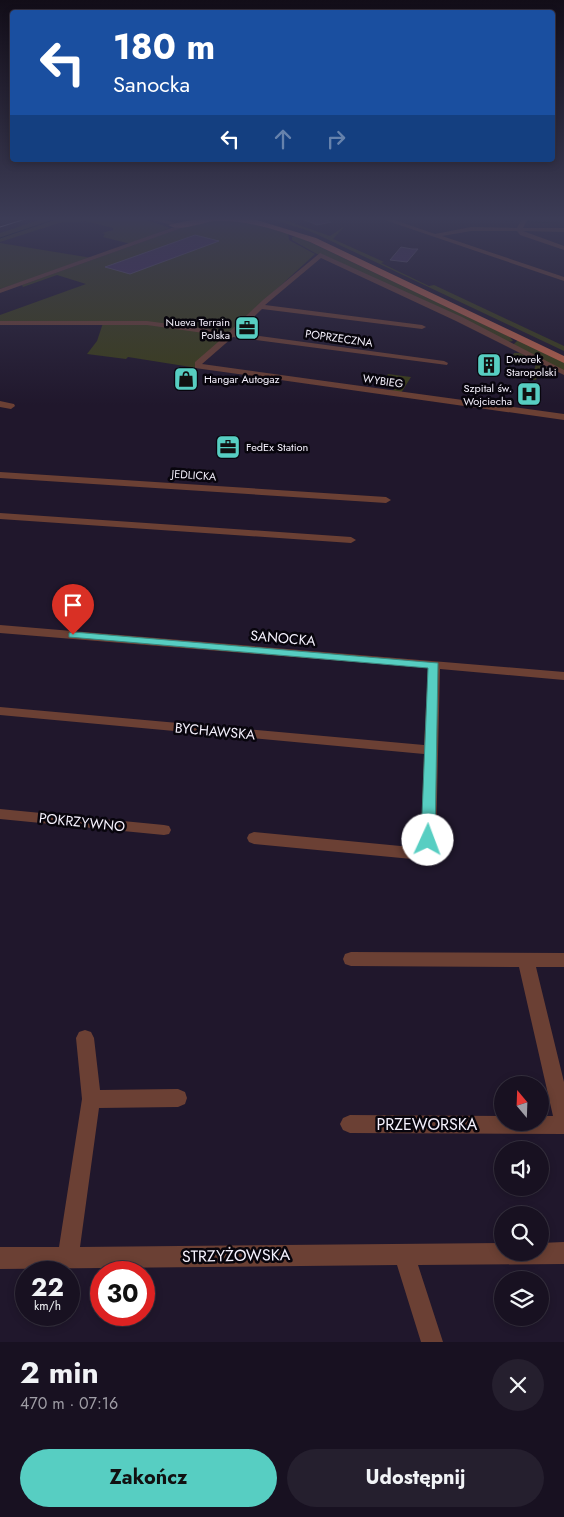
<!DOCTYPE html>
<html lang="pl">
<meta charset="utf-8">
<style>
body{margin:0;font-family:Jost,sans-serif;background:#251f2e;color:#f1f3f6;height:100vh;display:flex;flex-direction:column;font-size:19px;white-space:nowrap}
*{box-sizing:border-box;margin:0}
p{font-size:16px;color:#9f9da5}
.icon{flex:none;width:28px;height:28px;fill:none;stroke:currentColor;stroke-width:2;stroke-linecap:round;stroke-linejoin:round}
.map{position:relative;height:1342px;overflow:hidden}
.sheet{display:flex;flex-direction:column;background:#181121;flex:1}
.sheet>*{flex:none}
.guide{position:absolute;left:10px;top:10px;width:545px;height:152px;border-radius:5px;box-shadow:0 2px 8px #0003,0 0 0 1px #36313f;background:#1a4fa0;color:#fff;overflow:hidden}
.needle{width:32px;rotate:341deg}
.fabs{position:absolute;left:494px;top:1076px;display:grid;gap:10px}
.fabs a{display:grid;place-items:center;width:55px;height:55px;border-radius:50%;background:#181121;box-shadow:0 2px 8px #0003,0 0 0 1px #36313f;font-size:25px}
.speed{position:absolute;left:15px;top:1261px;display:flex;gap:10px;font-size:25px;font-weight:700;text-align:center}
.speed>*{display:grid;place-content:center;width:65px;height:65px;border-radius:50%;background:#181121;box-shadow:0 2px 8px #0003,0 0 0 1px #36313f;line-height:1}
.speed small{font-size:12px;font-weight:400}
.speed .limit{border:8px solid #d22;background:#fff;color:#111}
.pin{position:absolute;display:grid;place-items:center;width:42px;height:42px;color:#fff;margin:-51px -21px;border-radius:50% 50% 50% 0;rotate:-45deg;box-shadow:0 0 5px #0007}
.pin .icon{rotate:45deg}
.me{position:absolute;width:55px;margin:-28px;rotate:2deg;stroke-linejoin:round;filter:drop-shadow(0 0 4px #0008)}
.turn{display:flex;align-items:center;gap:18px;height:105px;padding:0 20px;font-size:22px}
.turn .icon{width:65px;height:65px;stroke-width:2.5}
.turn b{display:block;font-size:35px;line-height:42px}
.lanes{display:flex;align-items:center;height:48px;padding:0 20px;background:#0003;justify-content:center;gap:25px;direction:ltr}
.lanes .off{opacity:.35}
.round{display:grid;place-items:center;flex:none;width:52px;height:52px;border-radius:26px;background:#251f2e}
.head{display:flex;align-items:center;justify-content:space-between;height:85px;padding:0 20px}
h1{font-size:30px;font-weight:700;line-height:38px}
.action{display:flex;gap:10px;margin-top:auto;padding:10px 20px}
.action a{flex:1;height:58px;border-radius:30px;background:#57cec2;color:#111;font-size:20px;font-weight:700;line-height:58px;text-align:center}
.action a+a{background:#251f2e;color:#f1f3f6}
.map>svg:first-child{display:block}
.green{fill:#3b3d19}
.lines{fill:none;stroke-linecap:round;stroke-linejoin:round}
.stream{stroke:#00101a;stroke-width:1}
.building{fill:#45305f;stroke:#5d546c}
.minor{fill:#6b4034;fill-rule:evenodd}
.major{fill:#ba6149;fill-rule:evenodd}
.rail{stroke:#ded9e6;stroke-width:1}
.route{fill:#57cec2;stroke:#39867e}
.labels{text-anchor:middle;stroke-width:5;stroke-linejoin:round;paint-order:stroke}
.far-poi-label{font-size:11px;fill:#f5f1fd;stroke:#08050d;text-anchor:start}
.far-street-label{font-size:11px;fill:#f5f1fd;stroke:#08050d}
.street-label{font-size:14px;fill:#f5f1fd;stroke:#08050d}
.near-street-label{font-size:16px;fill:#f5f1fd;stroke:#08050d}
</style>
<div class="map">
<svg width="564" height="1342" viewBox="0 0 564 1342">
<rect width="100%" height="100%" fill="#20172c"/>
<g class="green">
<path d="M48 217H137L170 228 131 244 103 237 105 234 102 233 113 230V228L85 221 59 223 0 242V233Z"/>
<path d="M266 217H276L330 236 345 226 333 239 384 262 381 263 429 286 434 285 564 346V351L312 232Z"/>
<path d="M216 220 249 222 288 234 289 240 315 254 229 333 160 324 0 322V315L86 284 57 275 23 287 22 285 192 224Z"/>
<path d="M297 236 510 337 513 341 508 342 315 253 292 240V237Z"/>
<path d="M0 243 92 258 0 289Z"/>
<path d="M103 323H136L220 334 226 336 197 368 128 357 126 359 87 354 97 341Z"/>
<path d="M518 340 564 362V371L513 345Z"/>
<path d="M514 353H520L549 369H539L543 374 539 373 536 380H531L536 364 515 357 505 373Z"/>
<path d="M388 374 411 377 401 393 385 391 394 390 396 386 380 385Z"/>
</g>
<g class="lines">
<g class="stream">
<path d="M431 217 512 221"/>
<path d="M527 222 560 223"/>
<path d="M0 238 62 217"/>
</g>
</g>
<g class="building">
<path d="M298 217H319L331 222 317 225Z"/>
<path d="M195 235 219 241 130 274 105 267Z"/>
<path d="M401 247 412 249H418L407 262 390 260Z"/>
<path d="M483 358 494 360 500 361 496 369 493 368 491 372 480 370 482 367H478Z"/>
</g>
<g class="lines">
<g class="minor">
<path d="M140 217H153L187 226 0 293V289L177 226Z"/>
<path d="M376 217H386L435 234 471 227 517 228 523 217H529L523 228H564V232L523 231 564 246V250L520 235 517 231H471L442 236 564 277V281Z"/>
<path d="M320 253 462 317 564 370V375L456 321 321 258 265 305 422 325 426 327 422 329 262 309 237 333 444 361 448 363 447 365 233 337 202 364 564 414V420L195 368V362L225 336 147 325H0V321H147L229 332 263 300Z"/>
<path d="M0 401 14 404 15 406 11 409 0 407Z"/>
<path d="M0 472 386 497 391 500 386 503 0 478Z"/>
<path d="M0 513 351 537 356 540 351 543 0 519Z"/>
<path d="M0 625 564 672V680L440 669 436 840 427 853 412 859 254 844 249 842 247 838 249 834 254 832 411 847 417 845 421 839 424 754 0 715V707L424 745 428 668 0 633Z"/>
<path d="M0 809 164 825 169 826 171 830 169 834 164 835 0 819Z"/>
<path d="M351 952 564 953V967H536L564 1082V1134L350 1133 343 1130 340 1124 343 1118 350 1115 502 1116V1122H540V1116H553L519 967 351 966 345 964 343 959 345 954Z"/>
<path d="M85 1030 91 1032 94 1038 100 1090 178 1089 185 1092 187 1098 185 1104 178 1107 99 1108 80 1247 502 1243V1252H540V1243L564 1242V1264L418 1265 443 1342H421L397 1265 0 1269V1247H59L82 1099 76 1038 79 1032Z"/>
</g>
<path class="major" d="M207 217H247L316 238 564 356V363L310 242C280 231 250 220 217 221 203 221 181 233 168 225Z"/>
<path class="rail" d="M0 227 32 217"/>
</g>
<linearGradient id="sky" x2="0" y2="1"><stop stop-color="#120d18"/><stop offset="0.54" stop-color="#3c3c56"/><stop offset="1" stop-color="#3c3c56" stop-opacity="0"/></linearGradient>
<rect width="564" height="405" fill="url(#sky)"/>
<path class="route" d="M73 632 438 663 435 840 433 844 428 845 421 840 428 668 69 637V633Z"/>
<defs>
<symbol id="office-square" viewBox="-11 -11 22 22"><rect x="-9" y="-9" width="18" height="18" rx="4" fill="#57cec2" stroke="#08050d"/><path d="M-6-3h4V-5.5h4V-3h4V5H-6ZM-1-4.5V-3h2v-1.5ZM-6 0V1H6V0Z" fill="#111"/></symbol>
<symbol id="building-square" viewBox="-11 -11 22 22"><rect x="-9" y="-9" width="18" height="18" rx="4" fill="#57cec2" stroke="#08050d"/><path d="M-4-6H4V6H1V3H-1V6H-4ZM-2.5-4.3h1.7v1.8h-1.7ZM.8-4.3h1.7v1.8H.8ZM-2.5-1h1.7V.8h-1.7ZM.8-1h1.7V.8H.8Z" fill="#111"/></symbol>
<symbol id="shop-square" viewBox="-11 -11 22 22"><rect x="-9" y="-9" width="18" height="18" rx="4" fill="#57cec2" stroke="#08050d"/><path d="M-5-2.5h2.3a2.7 3.5 0 0 1 5.4 0H5L5.5 6h-11ZM-1.5-2.5h3a1.5 2.3 0 0 0-3 0Z" fill="#111"/></symbol>
<symbol id="hospital-square" viewBox="-11 -11 22 22"><rect x="-9" y="-9" width="18" height="18" rx="4" fill="#57cec2" stroke="#08050d"/><path d="M-5-5h3v3.5h4V-5h3V5h-3V1.5h-4V5h-3Z" fill="#111"/></symbol>
</defs>
<g fill-rule="evenodd">
<use href="#office-square" x="233" y="314" width="28" height="28"/>
<use href="#building-square" x="475" y="351" width="28" height="28"/>
<use href="#shop-square" x="172" y="365" width="28" height="28"/>
<use href="#hospital-square" x="515" y="380" width="28" height="28"/>
<use href="#office-square" x="214" y="433" width="28" height="28"/>
</g>
<g class="labels">
<g class="far-poi-label">
<text x="230" y="326" text-anchor="end">Nueva Terrain<tspan x="230" dy="13">Polska</tspan></text>
<text x="506" y="363">Dworek<tspan x="506" dy="13">Staropolski</tspan></text>
<text x="204" y="383">Hangar Autogaz</text>
<text x="512" y="392" text-anchor="end">Szpital św.<tspan x="512" dy="13">Wojciecha</tspan></text>
<text x="246" y="451">FedEx Station</text>
</g>
<g class="far-street-label">
<text transform="translate(339 338) rotate(8)" y="4">POPRZECZNA</text>
<text transform="translate(383 381) rotate(8)" y="4">WYBIEG</text>
<text transform="translate(194 475) rotate(4)" y="4">JEDLICKA</text>
</g>
<g class="street-label">
<text transform="translate(283 638) rotate(5)" y="5">SANOCKA</text>
<text transform="translate(215 731) rotate(5)" y="5">BYCHAWSKA</text>
<text transform="translate(82 822) rotate(6)" y="5">POKRZYWNO</text>
</g>
<g class="near-street-label">
<text x="427" y="1130">PRZEWORSKA</text>
<text transform="translate(236 1255) rotate(-1)" y="6">STRZYŻOWSKA</text>
</g>
</g>
</svg>
<div class="fabs">
<a><svg class="needle" viewBox="-14 -14 28 28"><path d="M0-13l5 13h-10z" fill="#e53935"/><path d="M0 13l5-13h-10z" fill="#9f9da5"/></svg></a>
<a><svg class="icon" aria-label="sound" viewBox="0 0 24 24"><path d="M4 9h4l5-4v14l-5-4H4zM17 9q2 3 0 6"/></svg></a>
<a><svg class="icon" aria-label="search" viewBox="0 0 24 24"><circle cx="10" cy="10" r="6"/><path d="M15 15l6 6"/></svg></a>
<a><svg class="icon" aria-label="layers" viewBox="0 0 24 24"><path d="M12 4l9 5-9 5-9-5zM3 14l9 5 9-5"/></svg></a>
</div>
<div class="speed"><div>22<small>km/h</small></div><div class="limit">30</div></div>
<div class="pin" style="left:73px;top:635px;background:#d93025"><svg class="icon" aria-label="arrive" viewBox="0 0 24 24"><path d="M6 21V4h12l-3 4 3 4H6"/></svg></div>
<svg class="me" style="left:428px;top:840px" viewBox="-20 -20 40 40"><circle r="19" fill="#fff"/><path d="M0-13L10 11 0 6-10 11z" fill="#57cec2"/></svg>
<div class="guide">
<div class="turn"><svg class="icon" aria-label="left" viewBox="0 0 24 24"><path d="M17 20v-9H6M10 6l-5 5 5 5"/></svg><div><b>180 m</b>Sanocka</div></div>
<div class="lanes"><svg class="icon" aria-label="left" viewBox="0 0 24 24"><path d="M17 20v-9H6M10 6l-5 5 5 5"/></svg><svg class="icon off" aria-label="ahead" viewBox="0 0 24 24"><path d="M12 20V5M6 11l6-6 6 6"/></svg><svg class="icon off" aria-label="right" viewBox="0 0 24 24"><path d="M7 20v-9h11M14 6l5 5-5 5"/></svg></div>
</div>
</div>
<section class="sheet">
<div class="head"><div><h1>2 min</h1><p>470 m · 07:16</p></div><a class="round"><svg class="icon" aria-label="close" viewBox="0 0 24 24"><path d="M6 6l12 12M18 6L6 18"/></svg></a></div>
<div class="action"><a>Zakończ</a><a>Udostępnij</a></div>
</section>
